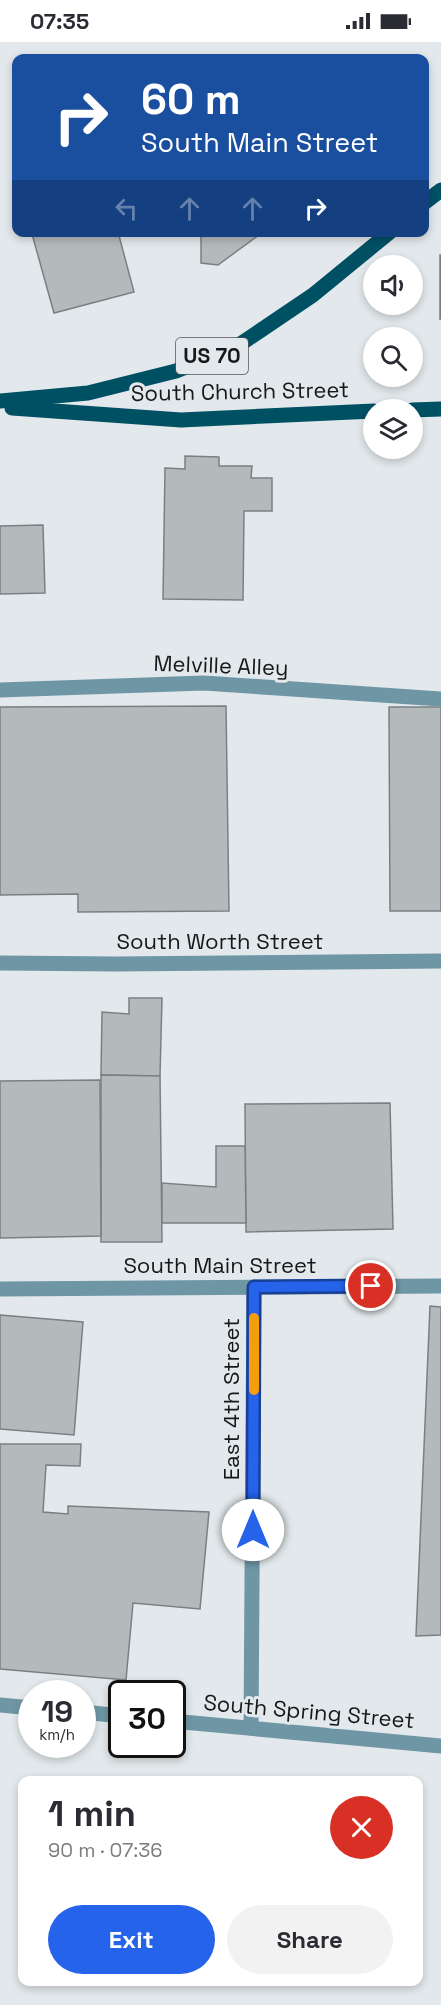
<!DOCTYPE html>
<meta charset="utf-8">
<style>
body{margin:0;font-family:"Space Grotesk",sans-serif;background:#f2f2f3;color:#2b2b33;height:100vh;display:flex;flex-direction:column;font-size:22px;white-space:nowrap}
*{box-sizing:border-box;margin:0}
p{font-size:20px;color:#7c7c81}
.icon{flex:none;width:33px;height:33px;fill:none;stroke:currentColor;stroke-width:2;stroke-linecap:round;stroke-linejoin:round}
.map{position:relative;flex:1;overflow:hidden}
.sheet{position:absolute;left:18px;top:1734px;width:405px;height:210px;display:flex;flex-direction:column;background:#fff;border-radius:12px;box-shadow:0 3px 9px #0003}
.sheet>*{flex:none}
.hud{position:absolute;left:12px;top:12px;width:417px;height:183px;border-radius:12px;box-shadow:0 3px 9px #0003;background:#1a4fa0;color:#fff;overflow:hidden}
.controls{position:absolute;left:363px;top:213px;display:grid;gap:12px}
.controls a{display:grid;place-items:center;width:60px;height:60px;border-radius:50%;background:#fff;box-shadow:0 3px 9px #0003;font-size:30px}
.speed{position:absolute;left:18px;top:1638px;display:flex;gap:12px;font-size:30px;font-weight:700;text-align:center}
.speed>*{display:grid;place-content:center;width:78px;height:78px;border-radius:50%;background:#fff;box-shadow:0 3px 9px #0003;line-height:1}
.speed small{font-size:15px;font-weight:400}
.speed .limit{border:3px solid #111;border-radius:9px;background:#fff;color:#111}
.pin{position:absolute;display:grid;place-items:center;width:51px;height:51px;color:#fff;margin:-26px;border:3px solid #fff;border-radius:50%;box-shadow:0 2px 6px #0007}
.me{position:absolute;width:66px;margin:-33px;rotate:0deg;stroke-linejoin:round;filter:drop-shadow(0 0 4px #0008)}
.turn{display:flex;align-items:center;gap:21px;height:126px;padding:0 30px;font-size:27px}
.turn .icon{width:78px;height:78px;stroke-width:2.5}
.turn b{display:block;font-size:42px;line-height:51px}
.lanes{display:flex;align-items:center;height:57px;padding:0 30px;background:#0003;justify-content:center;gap:30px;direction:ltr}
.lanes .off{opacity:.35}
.round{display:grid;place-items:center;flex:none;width:63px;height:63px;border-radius:32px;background:#f2f2f3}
.headline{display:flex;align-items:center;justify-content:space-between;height:102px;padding:0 30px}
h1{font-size:36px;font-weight:700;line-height:45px}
.primary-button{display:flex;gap:12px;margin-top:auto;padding:12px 30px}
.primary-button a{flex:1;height:69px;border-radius:36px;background:#2563eb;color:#fff;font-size:24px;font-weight:700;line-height:69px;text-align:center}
.primary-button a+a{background:#f2f2f3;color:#2b2b33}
.status{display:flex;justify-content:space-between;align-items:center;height:42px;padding:0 30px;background:#fff;direction:ltr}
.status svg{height:16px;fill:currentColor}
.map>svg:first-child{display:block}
.building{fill:#b4babc;stroke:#7a8082;stroke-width:1.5}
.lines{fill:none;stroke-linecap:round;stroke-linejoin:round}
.minor{stroke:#6e96a5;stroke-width:15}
.major{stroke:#005064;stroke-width:15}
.route-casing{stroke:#184099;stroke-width:15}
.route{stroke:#2563eb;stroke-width:10}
.slow{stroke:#f59e0b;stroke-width:10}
.labels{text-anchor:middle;stroke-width:6;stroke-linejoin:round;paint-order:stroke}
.shield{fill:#e2e8eb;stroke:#535658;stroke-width:1.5}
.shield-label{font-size:21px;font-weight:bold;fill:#161819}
.street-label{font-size:22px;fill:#161819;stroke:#e2e8eb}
</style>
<div class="status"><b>07:35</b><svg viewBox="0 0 49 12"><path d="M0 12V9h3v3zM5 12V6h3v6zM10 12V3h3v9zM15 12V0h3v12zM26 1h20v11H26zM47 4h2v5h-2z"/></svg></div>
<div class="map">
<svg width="441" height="1963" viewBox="0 0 441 1963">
<rect width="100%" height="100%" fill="#e2e8eb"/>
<g class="building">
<path d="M37 190H118L134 250 54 271 32 192Z"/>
<path d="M201 190H263L218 223 201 221Z"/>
<rect x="440" y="213" width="1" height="64"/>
<path d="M185 414 219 415V424H252L251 436H272V469H244L243 558 163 557 165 426 185 427Z"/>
<path d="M43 483 45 551 0 552V484Z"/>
<path d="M226 664 229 869 78 870V852L0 853V665Z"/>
<path d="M389 665H441V869H390Z"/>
<path d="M129 956H162L160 1034 101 1033 102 970 129 972Z"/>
<path d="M101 1033 160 1034 162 1200H101Z"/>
<path d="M100 1038 101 1194 0 1196V1039Z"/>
<path d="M390 1061 393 1187 246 1190 245 1062Z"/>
<path d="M216 1104H245L246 1181H162V1141L216 1145Z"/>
<path d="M430 1264 441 1265V1593L416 1594Z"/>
<path d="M0 1273 83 1280 74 1393 0 1387Z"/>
<path d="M0 1402H81L80 1424 46 1423 43 1470 68 1472V1464L209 1470 200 1567 133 1561 126 1638 0 1627Z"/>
</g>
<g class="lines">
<g class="minor">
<path d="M0 648 204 641 441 657"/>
<path d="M0 921 116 922 441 919"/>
<path d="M0 1247 441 1244"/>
<path d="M0 1663 32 1666"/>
<path d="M82 1670 122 1674"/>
<path d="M172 1679 441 1704"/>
<path d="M251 1686 254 1245"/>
</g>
<g class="major">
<path d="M424 161 441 148"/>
<path d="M0 359 88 351 176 329 236 305 313 253 390 190"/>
<path d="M12 366 181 378 374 369"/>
<path d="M412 368 441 367"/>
</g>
</g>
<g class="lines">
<defs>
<path id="route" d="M253 1488 254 1245 371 1244"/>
</defs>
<use href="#route" class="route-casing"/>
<use href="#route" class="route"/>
<path class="slow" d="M254 1348V1276"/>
</g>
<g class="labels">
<rect class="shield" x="176" y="296" width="72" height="36" rx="4.5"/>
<g class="shield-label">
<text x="212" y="321">US 70</text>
</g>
<g class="street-label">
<text transform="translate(240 349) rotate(-1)" y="8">South Church Street</text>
<text transform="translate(221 623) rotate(2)" y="8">Melville Alley</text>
<text x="220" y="907">South Worth Street</text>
<text x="220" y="1231">South Main Street</text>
<text transform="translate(231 1357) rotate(-90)" y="8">East 4th Street</text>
<text transform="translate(309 1669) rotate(5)" y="8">South Spring Street</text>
</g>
</g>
</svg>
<div class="controls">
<a><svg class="icon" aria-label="sound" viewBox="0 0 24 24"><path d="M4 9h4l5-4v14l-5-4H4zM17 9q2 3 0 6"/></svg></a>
<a><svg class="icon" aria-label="search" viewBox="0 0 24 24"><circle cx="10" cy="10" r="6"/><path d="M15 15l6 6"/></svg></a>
<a><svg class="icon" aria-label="layers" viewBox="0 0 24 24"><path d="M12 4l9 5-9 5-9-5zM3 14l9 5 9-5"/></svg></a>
</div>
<div class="speed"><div>19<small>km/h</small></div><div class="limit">30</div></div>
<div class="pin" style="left:371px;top:1244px;background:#d93025"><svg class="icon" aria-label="arrive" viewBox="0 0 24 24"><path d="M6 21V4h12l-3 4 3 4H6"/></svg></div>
<svg class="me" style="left:253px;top:1488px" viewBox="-20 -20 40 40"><circle r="19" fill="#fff"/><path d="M0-13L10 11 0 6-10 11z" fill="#2563eb"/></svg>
<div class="hud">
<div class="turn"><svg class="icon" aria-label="right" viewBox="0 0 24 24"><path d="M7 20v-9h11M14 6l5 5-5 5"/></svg><div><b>60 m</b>South Main Street</div></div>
<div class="lanes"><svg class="icon off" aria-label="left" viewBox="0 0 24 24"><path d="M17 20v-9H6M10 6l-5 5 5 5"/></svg><svg class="icon off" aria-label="ahead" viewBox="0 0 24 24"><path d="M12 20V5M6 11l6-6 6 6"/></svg><svg class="icon off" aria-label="ahead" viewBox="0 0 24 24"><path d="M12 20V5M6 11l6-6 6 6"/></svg><svg class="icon" aria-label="right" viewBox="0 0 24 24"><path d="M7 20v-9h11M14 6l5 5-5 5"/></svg></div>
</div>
<section class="sheet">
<div class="headline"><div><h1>1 min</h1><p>90 m · 07:36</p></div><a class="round" style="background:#d93025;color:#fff"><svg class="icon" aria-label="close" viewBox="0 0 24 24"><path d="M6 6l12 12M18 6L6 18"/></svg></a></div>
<div class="primary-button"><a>Exit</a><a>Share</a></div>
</section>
</div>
